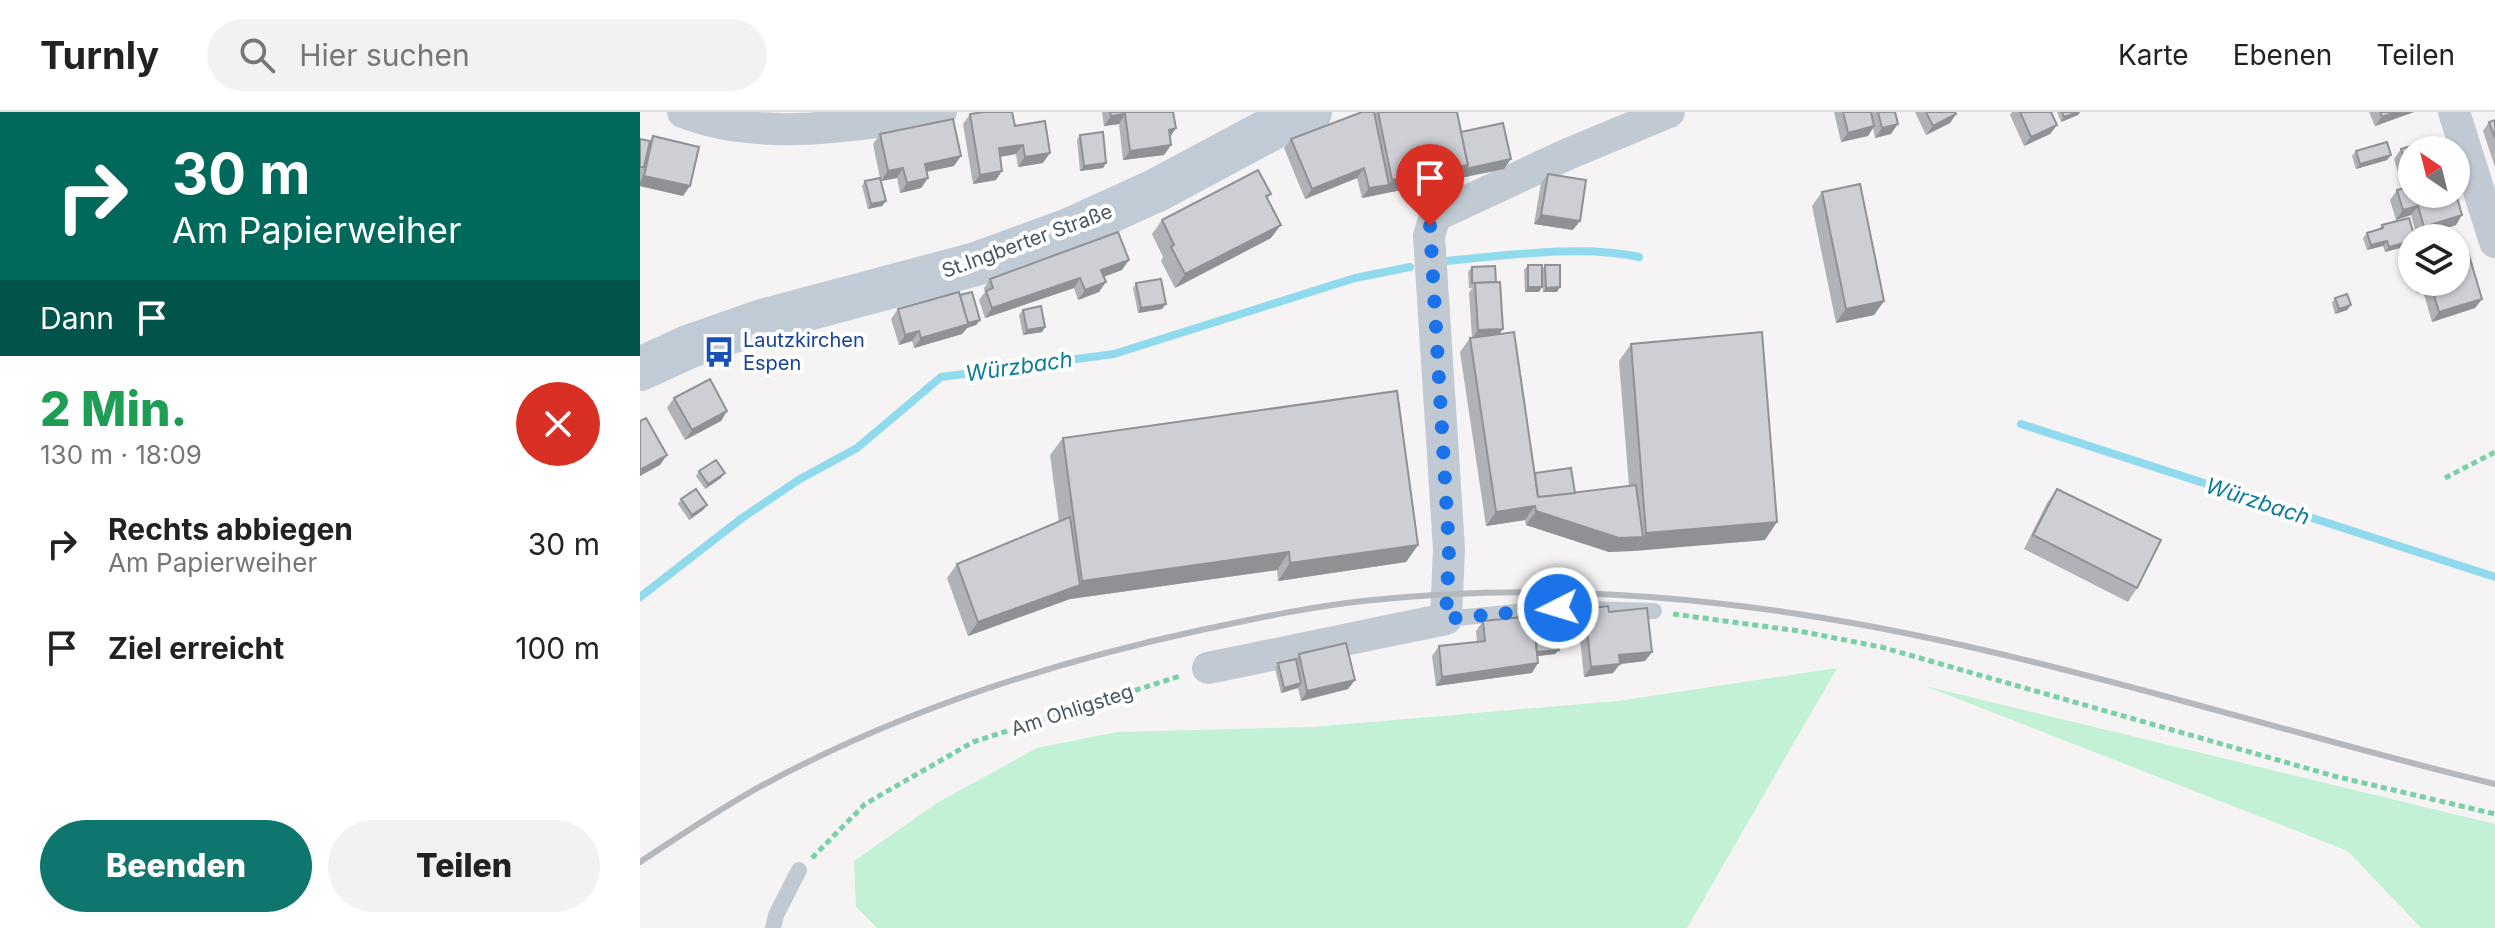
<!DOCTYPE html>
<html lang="de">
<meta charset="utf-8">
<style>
body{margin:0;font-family:Inter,sans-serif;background:#f2f2f2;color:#222;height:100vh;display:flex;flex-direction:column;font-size:30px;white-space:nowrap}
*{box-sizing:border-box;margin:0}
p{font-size:26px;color:#767676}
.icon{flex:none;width:44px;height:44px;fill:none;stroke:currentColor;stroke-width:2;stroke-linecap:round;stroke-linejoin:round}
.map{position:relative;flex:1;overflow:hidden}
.drawer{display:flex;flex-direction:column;background:#fff;width:640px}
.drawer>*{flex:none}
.guide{background:#00695c;color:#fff;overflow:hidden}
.needle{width:52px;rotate:325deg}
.controls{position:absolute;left:1758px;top:24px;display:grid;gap:16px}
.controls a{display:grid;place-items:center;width:72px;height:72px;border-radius:50%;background:#fff;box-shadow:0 2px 6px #0004;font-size:40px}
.pin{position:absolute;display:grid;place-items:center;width:68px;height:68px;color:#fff;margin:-82px -34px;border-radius:50% 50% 50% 0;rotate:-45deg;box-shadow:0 0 8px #0007}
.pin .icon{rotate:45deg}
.me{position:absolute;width:88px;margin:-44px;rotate:265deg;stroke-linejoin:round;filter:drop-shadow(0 0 6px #0008)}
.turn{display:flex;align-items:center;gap:28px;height:168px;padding:0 40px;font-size:36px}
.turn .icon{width:104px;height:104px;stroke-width:2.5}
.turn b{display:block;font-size:56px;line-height:68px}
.then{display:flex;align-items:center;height:76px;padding:0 40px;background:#0003;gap:16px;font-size:30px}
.round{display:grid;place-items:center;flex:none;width:84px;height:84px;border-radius:42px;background:#f2f2f2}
.overview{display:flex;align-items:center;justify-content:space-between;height:136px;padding:0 40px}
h1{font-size:48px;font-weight:800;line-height:60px;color:#1e9e55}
.primary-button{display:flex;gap:16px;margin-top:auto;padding:16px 40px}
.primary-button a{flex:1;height:92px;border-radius:48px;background:#0f766e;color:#fff;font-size:32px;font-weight:800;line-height:92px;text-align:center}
.primary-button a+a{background:#f2f2f2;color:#222}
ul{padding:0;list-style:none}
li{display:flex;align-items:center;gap:24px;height:104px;padding:0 40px}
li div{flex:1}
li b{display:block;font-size:30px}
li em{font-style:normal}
header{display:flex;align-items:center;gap:48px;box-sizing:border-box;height:112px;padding:0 40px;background:#fff;border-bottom:2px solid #e0e0e0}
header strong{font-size:38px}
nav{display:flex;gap:44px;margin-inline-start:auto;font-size:28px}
.search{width:560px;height:72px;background:#f2f2f2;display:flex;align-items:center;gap:20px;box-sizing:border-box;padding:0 28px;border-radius:44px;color:#767676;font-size:30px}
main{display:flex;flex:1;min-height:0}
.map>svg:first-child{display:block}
.green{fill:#c3f1d5}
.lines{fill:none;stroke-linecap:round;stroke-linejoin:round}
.stream{stroke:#90daee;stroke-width:8}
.path{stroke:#7ad0a6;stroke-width:5;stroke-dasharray:6 4;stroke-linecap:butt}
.lane{stroke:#c1cad2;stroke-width:16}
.street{stroke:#c1cad2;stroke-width:32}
.secondary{stroke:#c1cbd6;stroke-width:44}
.rail{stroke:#b5b8bd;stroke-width:6}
.wall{fill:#b0b2b7}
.shaded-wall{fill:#909195}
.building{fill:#cdcfd5;stroke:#909195;stroke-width:2}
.route{stroke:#1a73e8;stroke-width:14;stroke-dasharray:0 25.2}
.labels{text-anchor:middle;stroke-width:8;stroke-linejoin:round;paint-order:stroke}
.street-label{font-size:20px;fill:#4a5661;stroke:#fff}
.transit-label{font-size:20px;fill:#164399;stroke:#fff;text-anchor:start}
.water-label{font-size:22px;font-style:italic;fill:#0c7c9b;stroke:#fff}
</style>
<header>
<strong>Turnly</strong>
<div class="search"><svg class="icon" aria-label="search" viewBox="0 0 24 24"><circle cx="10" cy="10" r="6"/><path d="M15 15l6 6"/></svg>Hier suchen</div>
<nav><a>Karte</a><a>Ebenen</a><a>Teilen</a></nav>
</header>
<main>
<section class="drawer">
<div class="guide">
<div class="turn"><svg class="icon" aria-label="right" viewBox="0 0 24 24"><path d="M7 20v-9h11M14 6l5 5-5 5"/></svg><div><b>30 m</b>Am Papierweiher</div></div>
<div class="then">Dann<svg class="icon" aria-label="arrive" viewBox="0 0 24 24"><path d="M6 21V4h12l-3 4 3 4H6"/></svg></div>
</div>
<div class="overview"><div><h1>2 Min.</h1><p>130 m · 18:09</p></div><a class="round" style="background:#d93025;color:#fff"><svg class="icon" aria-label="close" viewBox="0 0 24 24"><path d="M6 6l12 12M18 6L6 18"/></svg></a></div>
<ul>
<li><svg class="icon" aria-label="right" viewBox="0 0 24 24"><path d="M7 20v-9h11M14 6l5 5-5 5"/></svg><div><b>Rechts abbiegen</b><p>Am Papierweiher</p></div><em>30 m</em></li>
<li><svg class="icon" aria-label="arrive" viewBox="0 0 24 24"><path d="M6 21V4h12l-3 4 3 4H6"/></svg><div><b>Ziel erreicht</b></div><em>100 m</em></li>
</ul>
<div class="primary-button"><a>Beenden</a><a>Teilen</a></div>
</section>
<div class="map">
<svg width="1855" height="816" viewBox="0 0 1855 816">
<rect width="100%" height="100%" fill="#f5f3f3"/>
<g class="green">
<path d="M1197 556 1047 816H237L216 795 214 749 297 691 397 636 477 620 672 615 978 589Z"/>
<path d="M1285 574 1855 712V816H1781L1708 739Z"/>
</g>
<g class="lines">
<g class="stream">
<path d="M805 149C864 144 942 132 999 145"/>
<path d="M1381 312 1855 465"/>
<path d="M0 485 102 406 160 367 217 336 301 265 474 242 715 166 770 155"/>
</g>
<g class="path">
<path d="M1805 366 1855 340"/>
<path d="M1033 502 1159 519 1241 535 1694 664 1855 702"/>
<path d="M172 746 225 692 333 630 540 564"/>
</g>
<g class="lane">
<path d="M806 507 918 496 1014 499"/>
<path d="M133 816 136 803 159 758"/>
</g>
<g class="street">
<path d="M43 0C119 31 222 13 301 0"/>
<path d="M1814 0 1855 130"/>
<path d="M568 556 806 507 809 437 789 124 795 104 928 42 1029 0"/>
</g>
<path class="secondary" d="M0 257 48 235 122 209 336 152 429 118 517 78 642 11 670 0"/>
<path class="rail" d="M0 750C40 724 81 696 123 673 260 599 409 551 561 518 614 507 668 495 723 489 867 473 1015 480 1158 502 1395 538 1622 616 1855 672"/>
</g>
<g class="wall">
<path d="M462 0H533L536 16 530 25 531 33 524 43 483 48 479 12 464 14Z"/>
<path d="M722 0H817L821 20 864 57 722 86 717 66 665 87 644 36 651 27Z"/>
<path d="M1194 0H1255L1251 22 1235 26 1233 16 1228 24 1201 30Z"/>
<path d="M1275 0H1315L1316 2 1310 11 1286 23Z"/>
<path d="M1372 0H1411L1417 13 1410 22 1384 34 1370 3Z"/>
<path d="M1417 0H1440L1438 3 1421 10Z"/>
<path d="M1729 0H1774L1735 14Z"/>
<path d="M330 2 375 14 403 51 378 55 376 42 360 45 356 68 333 72 323 12Z"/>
<path d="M1855 8V55L1843 19 1849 10Z"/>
<path d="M240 22 314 54 287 60 288 66 281 76 260 81 257 66 241 69 246 89 242 94 228 97 222 74 225 69 240 66 233 32Z"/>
<path d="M440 23 466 51 463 56 440 59 437 28Z"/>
<path d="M13 24 43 84 0 74V27L10 29Z"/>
<path d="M1761 37 1816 113 1777 125 1771 103 1756 108 1750 88 1757 78 1763 76 1754 47Z"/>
<path d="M1716 39 1751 43 1747 48 1716 57 1712 44Z"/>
<path d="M908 62 933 118 894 112 901 71Z"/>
<path d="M1182 80 1244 189 1234 203 1196 211 1172 94Z"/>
<path d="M631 82 627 87 631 126 535 176 521 149 523 145 512 122 522 108Z"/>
<path d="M1742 113 1775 126 1745 140 1743 134 1727 138 1723 126 1727 121 1739 117Z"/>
<path d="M888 153 902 158 905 153 917 180H903L902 160V175L899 180H885L884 158Z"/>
<path d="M832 155 856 170 863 217 859 222 895 361 935 381 989 374 979 249 991 232 1125 428 969 440 886 413 885 408 846 414 820 240 830 226H832L829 181 832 176H829L828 160Z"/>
<path d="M482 158 464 165 459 180 438 188 434 176 345 206 339 188 345 180 344 176 350 167Z"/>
<path d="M1774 170H1816L1842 187 1835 196 1792 210 1783 179 1777 181Z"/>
<path d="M496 171 526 192 522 197 498 201 493 176Z"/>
<path d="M320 183 340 208 336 213 327 216 322 222 274 236 272 229 259 233 251 207 258 197Z"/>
<path d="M1695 186 1711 193 1707 198 1695 202 1692 191Z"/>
<path d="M383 198 405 215 402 220 383 223 379 203Z"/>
<path d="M34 286 87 299 81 309 45 328 27 296Z"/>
<path d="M423 326 778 433 766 450 638 469 637 458 430 487 328 524 307 466 317 452 419 410 410 343Z"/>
<path d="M59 359 81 366 65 377 56 364Z"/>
<path d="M1417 377 1497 476 1488 490 1384 437 1407 391Z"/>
<path d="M41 387 67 393 63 398 49 408 38 392Z"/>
<path d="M945 497 969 500 1012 540 1005 549 980 552 973 561 944 565 938 507Z"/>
<path d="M894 508 919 538 915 542 898 544 892 561 796 574 792 544 799 534 837 530 836 519 843 509Z"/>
<path d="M659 542 715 568 708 577 661 589 658 576 641 581 635 556 638 551 656 547Z"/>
</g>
<g class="shaded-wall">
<path d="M1438 0H1440L1438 3 1421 10 1424 5Z"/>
<path d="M1755 0H1774L1735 14 1742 5Z"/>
<path d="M485 2 479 12 464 14 471 4Z"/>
<path d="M1316 2 1310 11 1286 23 1293 14Z"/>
<path d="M1258 12 1251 22 1235 26 1242 16Z"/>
<path d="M1417 13 1410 22 1384 34 1391 25Z"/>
<path d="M1234 14 1228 24 1201 30 1208 21Z"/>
<path d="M536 16 529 26V18Z"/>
<path d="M383 33 376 42 352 46 359 36Z"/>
<path d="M531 33 524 43 483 48 490 39Z"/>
<path d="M410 41 403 51 378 55 385 45Z"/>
<path d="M1751 43 1747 48 1716 57 1720 52Z"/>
<path d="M321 44 314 54 278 61 285 52Z"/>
<path d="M871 47 864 57 722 86 729 76 749 73 752 68 828 53Z"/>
<path d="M466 51 463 56 440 59 444 54Z"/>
<path d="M263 56 257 66 241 69 248 59Z"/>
<path d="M724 56 717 66 665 87 672 77Z"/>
<path d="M362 59 356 68 333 72 340 63Z"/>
<path d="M4 64 50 74 43 84 0 74V70Z"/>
<path d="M288 66 281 76 260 81 267 71Z"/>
<path d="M246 89 242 94 228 97 231 92Z"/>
<path d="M1778 94 1771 103 1756 108 1763 98Z"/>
<path d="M901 103 940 109 933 118 894 112Z"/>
<path d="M1822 103 1816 113 1777 125 1784 115Z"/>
<path d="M641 113 631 126 535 176 545 162Z"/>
<path d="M1747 129 1743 134 1727 138 1731 133Z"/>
<path d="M1772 129V133L1745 140 1749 135Z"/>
<path d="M489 148 482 158 454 168 461 158Z"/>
<path d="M440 166 434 176 345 206 352 196Z"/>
<path d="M466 170 459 180 438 188 445 178Z"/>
<path d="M1790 170 1783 179 1777 181 1784 172Z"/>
<path d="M888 175H902L899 180H885Z"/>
<path d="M920 175 917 180H903L906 176Z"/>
<path d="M1842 187 1835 196 1792 210 1799 200Z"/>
<path d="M1244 189 1234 203 1196 211 1206 197Z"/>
<path d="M526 192 522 197 498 201 501 196Z"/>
<path d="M1711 193 1707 198 1695 202 1699 197Z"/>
<path d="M340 208 336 213 327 216 322 222 274 236 281 226Z"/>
<path d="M405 215 402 220 383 223 387 218Z"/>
<path d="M863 217 856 227 832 228 838 218Z"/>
<path d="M279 219 272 229 259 233 265 223Z"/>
<path d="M87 299 81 309 45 328 52 318Z"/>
<path d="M27 343 20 353 0 364V358Z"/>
<path d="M85 361 81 366 65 377 68 372Z"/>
<path d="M67 393 63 398 49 408 52 403Z"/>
<path d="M895 394 885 408 846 414 856 400Z"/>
<path d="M896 399 1003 425 994 439 969 440 886 413Z"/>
<path d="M1137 410 1125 428 994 439 1006 421Z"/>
<path d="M778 433 766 450 638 469 650 451Z"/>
<path d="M649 440 637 458 430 487 328 524 338 510 440 473 442 469Z"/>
<path d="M919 538 915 542 890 545 894 540Z"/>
<path d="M1012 540 1005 549 980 552 973 561 944 565 951 555 979 543Z"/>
<path d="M898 551 892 561 796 574 802 565Z"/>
<path d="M715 568 708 577 661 589 667 579Z"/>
<path d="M661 571 658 576 641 581 644 576Z"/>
</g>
<g class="building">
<path d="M344 0H372L375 14 405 9 410 41 385 45 383 33 359 36 362 59 340 63 330 2Z"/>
<path d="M470 0H533L536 16 529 18 531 33 490 39 485 2 471 4Z"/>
<path d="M722 0H734L749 73 729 76 724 56 672 77 651 27Z"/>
<path d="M738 0H817L828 53 752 68Z"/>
<path d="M1203 0H1231L1234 14 1208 21Z"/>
<path d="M1238 0H1255L1258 12 1242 16Z"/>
<path d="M1286 0H1315L1316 2 1293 14Z"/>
<path d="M1380 0H1411L1417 13 1391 25Z"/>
<path d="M1422 0H1438L1424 5Z"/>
<path d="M1740 0H1755L1742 5Z"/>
<path d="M313 7 321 44 285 52 288 66 267 71 263 56 248 59 240 22Z"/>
<path d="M1855 8V26L1849 10Z"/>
<path d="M863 11 871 47 825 57 828 53 821 20Z"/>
<path d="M463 20 466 51 444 54 440 23Z"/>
<path d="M13 24 59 35 50 74 4 64Z"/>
<path d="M1799 26 1802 38H1772V82H1816L1822 103 1784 115 1778 94 1763 98 1757 78 1772 74 1761 37Z"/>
<path d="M0 27 10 29 4 55H0Z"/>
<path d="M1747 30 1751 43 1720 52 1716 39Z"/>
<path d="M618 58 631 82 626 84 641 113 545 162 531 135 534 133 522 108Z"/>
<path d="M908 62 946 68 940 109 901 103Z"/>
<path d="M240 66 246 89 231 92 225 69Z"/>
<path d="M1220 72 1244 189 1206 197 1182 80Z"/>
<path d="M1769 106 1775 126H1772V129L1749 135 1747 129 1731 133 1727 121 1743 116 1742 113Z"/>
<path d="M478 120 489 148 461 158 466 170 445 178 440 166 352 196 346 179 353 176 350 167Z"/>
<path d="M1828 140 1842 187 1799 200 1790 170H1816V144Z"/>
<rect x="888" y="153" width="14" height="22"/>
<path d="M905 153H920V175L906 176Z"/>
<path d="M855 154 856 170 832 171V155Z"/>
<path d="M521 167 526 192 501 196 496 171Z"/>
<path d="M860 170 863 217 838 218 835 171Z"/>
<path d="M319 180 329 212 281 226 279 219 265 223 258 197Z"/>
<path d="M332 180 340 208 328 211 320 183Z"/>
<path d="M1707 182 1711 193 1699 197 1695 186Z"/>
<path d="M401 194 405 215 387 218 383 198Z"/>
<path d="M874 220 898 385 996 373 1003 425 979 426 896 399 895 394 856 400 830 226Z"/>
<path d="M1122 220 1137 410 1006 421 991 232Z"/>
<path d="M70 267 87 299 52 318 34 286Z"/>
<path d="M757 279 778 433 650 451 649 440 442 469 423 326Z"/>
<path d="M6 306 27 343 0 358V309Z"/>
<path d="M76 348 85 361 68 372 59 359Z"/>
<path d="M931 356 935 381 898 385 895 361Z"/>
<path d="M56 377 67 393 52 403 41 387Z"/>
<path d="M1417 377 1521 428 1497 476 1393 423Z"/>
<path d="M430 405 440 473 338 510 317 452Z"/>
<path d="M968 494 969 500 1007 496 1012 540 979 543 980 552 951 555 945 497Z"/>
<path d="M893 504 898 551 802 565 799 534 845 529 843 509Z"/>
<path d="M915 506 919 538 897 540 894 508Z"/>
<path d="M706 531 715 568 667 579 659 542Z"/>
<path d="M656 547 661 571 644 576 638 551Z"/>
</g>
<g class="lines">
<path class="route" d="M790 114 809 437 806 507 918 496"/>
</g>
<defs>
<symbol id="bus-bare" viewBox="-9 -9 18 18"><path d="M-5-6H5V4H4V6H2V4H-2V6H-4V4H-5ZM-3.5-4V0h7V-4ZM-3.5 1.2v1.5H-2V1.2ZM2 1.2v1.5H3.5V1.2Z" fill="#1a4fb4" stroke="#fff" stroke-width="2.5" paint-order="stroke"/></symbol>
</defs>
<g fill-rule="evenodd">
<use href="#bus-bare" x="57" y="218" width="44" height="44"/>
</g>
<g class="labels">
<g class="street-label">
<text transform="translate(387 129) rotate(-20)" y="7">St.Ingberter Straße</text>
<text transform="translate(432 598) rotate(-18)" y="7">Am Ohligsteg</text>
</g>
<g class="transit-label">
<text x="103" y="235">Lautzkirchen<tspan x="103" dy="23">Espen</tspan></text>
</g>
<g class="water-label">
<text transform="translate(379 254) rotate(-8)" y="8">Würzbach</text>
<text transform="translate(1618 389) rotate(18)" y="8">Würzbach</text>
</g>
</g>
</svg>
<div class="controls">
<a><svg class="needle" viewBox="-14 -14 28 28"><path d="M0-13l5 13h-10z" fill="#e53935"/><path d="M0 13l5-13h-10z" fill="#767676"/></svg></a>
<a><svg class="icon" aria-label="layers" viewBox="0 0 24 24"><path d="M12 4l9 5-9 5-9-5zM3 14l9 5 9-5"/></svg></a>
</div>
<div class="pin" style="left:790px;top:114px;background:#d93025"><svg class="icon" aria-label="arrive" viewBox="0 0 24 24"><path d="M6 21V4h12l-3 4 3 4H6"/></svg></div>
<svg class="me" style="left:918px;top:496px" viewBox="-20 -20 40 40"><circle r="17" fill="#1a73e8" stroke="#fff" stroke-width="3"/><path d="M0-11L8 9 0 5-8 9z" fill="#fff"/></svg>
</div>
</main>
